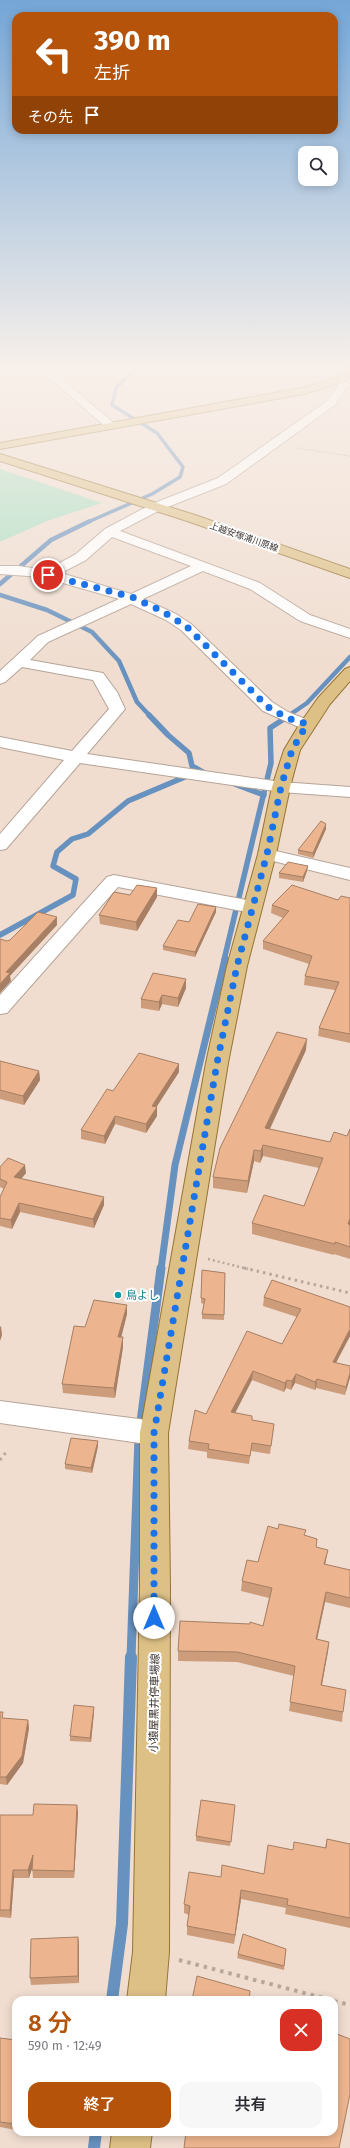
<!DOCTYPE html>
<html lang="ja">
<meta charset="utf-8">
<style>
body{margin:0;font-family:"Fira Sans","Noto Sans JP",sans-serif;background:#f7f7f7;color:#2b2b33;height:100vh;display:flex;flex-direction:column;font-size:15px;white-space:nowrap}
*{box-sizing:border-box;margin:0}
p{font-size:13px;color:#7c7c81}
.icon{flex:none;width:22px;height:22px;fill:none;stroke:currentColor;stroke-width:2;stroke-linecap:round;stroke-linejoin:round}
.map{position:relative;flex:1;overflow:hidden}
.sheet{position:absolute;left:12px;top:1996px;width:326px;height:140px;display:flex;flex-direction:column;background:#fff;border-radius:12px;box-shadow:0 2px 10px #0003}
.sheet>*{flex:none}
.guide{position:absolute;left:12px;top:12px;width:326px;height:122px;border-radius:12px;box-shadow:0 2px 10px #0003;background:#b45309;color:#fff;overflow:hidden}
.buttons{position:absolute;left:298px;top:146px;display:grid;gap:8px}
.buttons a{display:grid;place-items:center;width:40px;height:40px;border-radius:8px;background:#fff;box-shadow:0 2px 10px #0003;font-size:20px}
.pin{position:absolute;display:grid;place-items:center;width:34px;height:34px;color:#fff;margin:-17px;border:2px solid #fff;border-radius:50%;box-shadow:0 1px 4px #0007}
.me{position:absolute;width:44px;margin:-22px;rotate:0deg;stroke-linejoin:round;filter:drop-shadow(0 0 3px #0008)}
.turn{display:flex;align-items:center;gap:14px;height:84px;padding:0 16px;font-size:18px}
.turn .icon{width:52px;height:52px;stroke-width:2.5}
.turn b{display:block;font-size:28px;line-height:34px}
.then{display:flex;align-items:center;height:38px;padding:0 16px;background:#0003;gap:8px;font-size:15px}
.round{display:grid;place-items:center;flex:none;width:42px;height:42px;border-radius:12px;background:#f7f7f7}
.overview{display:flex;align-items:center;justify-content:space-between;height:68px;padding:0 16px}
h1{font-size:24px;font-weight:600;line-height:30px;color:#b45309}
.action{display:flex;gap:8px;margin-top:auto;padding:8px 16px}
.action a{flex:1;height:46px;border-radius:12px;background:#b45309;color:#fff;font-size:16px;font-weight:600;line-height:46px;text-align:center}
.action a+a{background:#f7f7f7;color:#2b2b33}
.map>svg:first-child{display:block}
.green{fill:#aadec3}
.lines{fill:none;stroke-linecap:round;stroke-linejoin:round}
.stream-far5{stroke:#6791be;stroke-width:3.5}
.stream-far4{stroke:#6791be;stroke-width:4.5}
.stream-far3{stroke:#6791be;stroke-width:5.5}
.stream-far2{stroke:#6791be;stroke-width:7}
.stream-far1{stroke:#6791be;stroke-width:9}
.stream{stroke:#6791be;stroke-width:12}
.minor-casing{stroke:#b6a498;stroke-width:2}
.major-casing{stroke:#977433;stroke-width:2}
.path-far3{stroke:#b7a79d;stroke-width:1.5;stroke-dasharray:1 1.5;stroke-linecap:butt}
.path-far2{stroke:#b7a79d;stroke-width:2.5;stroke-dasharray:2 3;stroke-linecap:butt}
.path-far1{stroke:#b7a79d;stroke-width:3;stroke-dasharray:2.5 4;stroke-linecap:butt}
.path{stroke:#b7a79d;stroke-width:4;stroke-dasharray:3.5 5;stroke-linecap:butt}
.minor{fill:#fff;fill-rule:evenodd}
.major{fill:#ddc086;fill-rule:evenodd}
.wall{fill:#cc9c7b}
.shaded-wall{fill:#a67f64}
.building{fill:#edb58f;stroke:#a67f64}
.route{stroke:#1a73e8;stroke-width:7;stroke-dasharray:0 12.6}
.culture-dot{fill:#0f9aa8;stroke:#fff;stroke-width:1.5}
.labels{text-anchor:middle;stroke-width:4;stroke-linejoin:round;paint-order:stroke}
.far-street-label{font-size:9px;fill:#3d3530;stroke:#fff}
.culture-label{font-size:11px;fill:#0d838f;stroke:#fff;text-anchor:start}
.street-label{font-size:11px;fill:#3d3530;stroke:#fff}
</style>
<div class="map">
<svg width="350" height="2148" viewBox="0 0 350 2148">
<rect width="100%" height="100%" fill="#f0ddd0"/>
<path class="green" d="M0 469 102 503 47 521 0 542Z"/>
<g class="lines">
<path class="stream-far5" d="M88 522 152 494 180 477 183 467 157 433 112 405 116 388 137 367"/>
<g class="stream-far4">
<path d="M0 584 51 540 90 521"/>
<path d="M0 595 47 610 92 632 119 661 137 702 150 716"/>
<path d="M288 716 307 703 350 657"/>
</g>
<g class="stream-far3">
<path d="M149 715 168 735 189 753 192 766 206 774"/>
<path d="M232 783 264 795"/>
<path d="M0 935 73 895 76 879 53 866 57 852 72 839 88 834 128 801 192 774"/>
<path d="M224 960 271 763 270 728 290 715"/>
</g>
<path class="stream-far2" d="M161 1269 175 1165 225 959"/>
<path class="stream-far1" d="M131 1658 139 1437 161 1268"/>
<g class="stream">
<path d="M112 2000 122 1924 131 1657"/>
<path d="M94 2148 96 2132"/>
</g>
<defs>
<g id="minor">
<path d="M37 367H48L115 424 116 426 115 428H107Z"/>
<path d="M339 377 349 384 335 405 226 484 160 510 120 531 260 583 310 615 350 629V638L300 621 250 589 203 571 143 599 176 614 191 624 272 702 288 712 313 722 315 725 313 728H301L263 711 181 630 166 620 131 604 48 642 30 660 103 673 117 692 125 709 87 754 281 782 350 787V797L281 792 80 763 6 849 0 850V834L64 760 0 747V737L72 751 109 709 93 680 22 667 5 682 0 684V671L38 636 119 599 42 577 0 574V566H18L47 570 76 554 105 529 152 504 218 478 327 401 338 385 334 380ZM112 537 191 566 131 594 61 573 86 560Z"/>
<path d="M267 849 350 868V880L261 858 258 854 261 850Z"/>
<path d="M114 875 252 901 259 903 262 907 259 911 252 913 118 887 7 1013 0 1014V995L107 877Z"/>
<path d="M0 1401 154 1421 164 1425 168 1433 164 1441 154 1445 0 1423Z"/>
</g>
<g id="major">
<path d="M350 370V377L343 382 304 394 0 449V443L302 388 335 378Z"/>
<path d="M0 454 195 515 350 569V578L187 521 0 461Z"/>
<path d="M350 667V681L330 704 300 750 290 787 276 854 247 966 228 1063 168 1433 170 1586 169 1952 165 2000H127L133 1952 140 1586V1433L206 1063 227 966 258 854 272 787 284 750 299 725 318 698 345 669Z"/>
<path d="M112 2132H152L150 2148H110Z"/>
</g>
</defs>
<use href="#minor" class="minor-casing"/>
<use href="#major" class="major-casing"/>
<path class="path-far3" d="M297 448 350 456"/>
<path class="path-far2" d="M208 1259 248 1269"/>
<g class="path-far1">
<path d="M244 1268 350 1293"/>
<path d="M0 1460 8 1450"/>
</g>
<g class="path">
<path d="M179 1960 331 2000"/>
<path d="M334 2001 350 2005"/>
</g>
<use href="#minor" class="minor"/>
<use href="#major" class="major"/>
</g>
<g class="wall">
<path d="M326 829 313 858 298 854V850Z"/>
<path d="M307 871 303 882 279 878V873Z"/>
<path d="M157 888V897L137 931 100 924 99 915 130 895Z"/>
<path d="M350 898V1043L318 1036 319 1028 335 990 304 985 305 976 309 964 263 949V941L283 918 271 913 272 905 338 900Z"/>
<path d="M216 912 195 957 163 950V946L189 922Z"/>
<path d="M186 979V988L178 1007 162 1004 159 1011 141 1008V999Z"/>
<path d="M306 1050 270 1129 330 1142 347 1136 350 1129V1259L334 1254V1255L252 1234V1223L304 1206 319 1168 263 1156 260 1163 254 1161 247 1193 213 1188V1177Z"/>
<path d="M0 1061 39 1071 40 1080 24 1105 0 1099Z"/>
<path d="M179 1064V1072L156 1107 157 1116 146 1133 115 1124 105 1144 81 1139V1130L113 1091Z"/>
<path d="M0 1167 26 1173 21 1179 104 1197V1205L94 1228 20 1212 12 1229 0 1226V1197L4 1189 0 1187Z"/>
<path d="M202 1270 225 1273 224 1320 202 1319V1314L204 1304 201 1303Z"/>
<path d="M272 1280 350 1336 336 1363 350 1366 345 1395 316 1388 315 1390 295 1383 291 1390 286 1388 284 1392 252 1380 235 1413 252 1416V1420L274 1424 270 1454 251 1451 249 1464 207 1458V1452L188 1449 189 1441 206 1414 282 1344 297 1317 263 1306 264 1297Z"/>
<path d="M127 1314 121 1337 123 1347 115 1398 63 1393 62 1384 85 1327Z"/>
<path d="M98 1441V1446L92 1473 65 1469V1464Z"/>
<path d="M305 1536 317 1539 316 1547 326 1560 325 1564 350 1570V1608L325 1602 317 1639 329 1642 322 1685 343 1712 342 1722 289 1711 294 1676 237 1662 178 1661V1651L263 1626 269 1598 241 1591 242 1581 258 1562Z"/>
<path d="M94 1707V1712L91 1742 70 1741V1736Z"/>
<path d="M0 1712 3 1718 28 1720 29 1728 23 1763 7 1785 0 1784Z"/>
<path d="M77 1805 78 1813 74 1878H33L32 1867 29 1878H14L11 1918 0 1917V1815H33Z"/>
<path d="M235 1805 230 1846 196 1841V1836Z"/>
<path d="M327 1839 350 1844V1928L285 1914 286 1908 241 1899 234 1944 187 1935V1926L189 1915 184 1913V1904L221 1877 264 1874 293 1850 325 1848Z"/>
<path d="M78 1937 79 1945V1983L31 1985 30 1978Z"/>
<path d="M286 1949 284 1970 237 1958 238 1954Z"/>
<path d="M0 2038 16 2040V2130L0 2127Z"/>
</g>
<g class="shaded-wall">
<path d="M326 824V829L313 858V853Z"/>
<path d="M308 866 307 871 303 882V877Z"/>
<path d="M157 888V897L137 931 136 922Z"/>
<path d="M216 907V912L195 957V952Z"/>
<path d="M57 917V925L10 976 11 981 0 993V984L6 972Z"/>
<path d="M186 979V988L178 1007V998Z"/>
<path d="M162 995V1004L159 1011V1002Z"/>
<path d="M307 1039 306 1050 265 1139V1128Z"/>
<path d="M179 1064V1072L152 1114V1106Z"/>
<path d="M39 1071 40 1080 24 1105 23 1096Z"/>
<path d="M157 1107V1116L146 1133V1124Z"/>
<path d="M115 1116V1124L105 1144 104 1136Z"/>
<path d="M263 1145V1156L260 1163 261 1151Z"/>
<path d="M254 1150V1161L247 1193 248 1181Z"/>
<path d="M25 1165 26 1173 15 1186 14 1177Z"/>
<path d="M104 1197V1205L94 1228 93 1219Z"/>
<path d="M19 1203 20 1212 12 1229 11 1220Z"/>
<path d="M350 1218V1226L348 1224Z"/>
<path d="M127 1305V1314L119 1346 118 1337Z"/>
<path d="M1 1326 2 1335 0 1341V1327Z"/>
<path d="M350 1329V1336L332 1370 333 1362Z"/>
<path d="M123 1337V1347L115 1398 114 1388Z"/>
<path d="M253 1371 252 1380 231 1421V1412Z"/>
<path d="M350 1373V1378L345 1395 346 1387Z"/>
<path d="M296 1374 295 1383 291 1390 292 1381Z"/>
<path d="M317 1379 316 1388 315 1390V1382Z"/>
<path d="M287 1380 286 1388 284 1392 285 1383Z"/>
<path d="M98 1441V1446L92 1473 91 1468Z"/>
<path d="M328 1550 326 1560 323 1574 324 1564Z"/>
<path d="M326 1592 325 1602 315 1649 316 1639Z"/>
<path d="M329 1642 328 1652 320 1695 321 1685Z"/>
<path d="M94 1707V1712L91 1742 90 1738Z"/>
<path d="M28 1720 29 1728 23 1763 7 1785 6 1777Z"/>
<path d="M77 1805 78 1813 74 1878V1871Z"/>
<path d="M33 1855 34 1863 29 1878 28 1870Z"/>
<path d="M13 1870 14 1878 11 1918 10 1910Z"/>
<path d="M241 1890V1899L234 1944 235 1935Z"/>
<path d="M78 1937 79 1945V1983L78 1976Z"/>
</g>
<g class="building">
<path d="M321 821 326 824 313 853 298 850Z"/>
<path d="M288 862 308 866 303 877 279 873Z"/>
<path d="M137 885 157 888 136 922 99 915 114 892 130 895Z"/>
<path d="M292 885 338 900 341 896 350 898V1034L319 1028 339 982 305 976 312 956 263 941 289 911 272 905Z"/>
<path d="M198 904 216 907 195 952 163 946 178 920 189 922Z"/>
<path d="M38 912 57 917 6 972 10 973 0 984V939L7 941 10 940Z"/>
<path d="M153 973 186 979 178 998 162 995 159 1002 141 999Z"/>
<path d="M277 1032 307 1039 265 1128 330 1142 334 1132 347 1136 350 1129V1218L348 1224 350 1225V1247L335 1242V1244L252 1223 264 1195 304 1206 323 1158 263 1145 261 1151 254 1150 248 1181 213 1177 220 1148Z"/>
<path d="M139 1053 179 1064 152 1106 157 1107 146 1124 115 1116 104 1136 81 1130 107 1089 113 1091Z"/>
<path d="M0 1061 39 1071 23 1096 0 1090Z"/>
<path d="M8 1158 25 1165 14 1177 104 1197 93 1219 19 1203 11 1220 0 1218V1197L7 1182 0 1179V1167Z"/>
<path d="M202 1270 225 1273 224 1315 202 1314 205 1299 201 1298Z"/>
<path d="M272 1280 350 1307V1329L333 1362 350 1366V1373L346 1387 317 1379 315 1382 296 1374 292 1381 287 1380 285 1383 253 1371 231 1412 252 1416V1420L274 1424 271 1446 252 1443 250 1456 208 1449 209 1444 189 1441 195 1410 206 1414 247 1331 282 1344 301 1309 264 1297Z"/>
<path d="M94 1300 127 1305 118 1337H123L114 1388 62 1384 74 1326 85 1327Z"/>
<path d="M71 1438 98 1441 91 1468 65 1464Z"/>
<path d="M279 1524 306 1530 304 1535 317 1539 316 1547 328 1550 324 1564 350 1570V1598L326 1592 316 1639 329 1642 321 1685 346 1690 343 1712 290 1702 295 1666 237 1652 178 1651 180 1621 250 1624V1622L263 1626 272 1588 242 1581 247 1560 258 1562 268 1526 278 1529Z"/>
<path d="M74 1705 94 1707 90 1738 70 1736Z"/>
<path d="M0 1712H3L2 1718 28 1720 22 1756 6 1777H0Z"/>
<path d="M201 1800 235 1805 231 1842 196 1836Z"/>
<path d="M34 1804 77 1805 74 1871 32 1870 33 1855 28 1870H13L10 1910H0V1815H33Z"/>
<path d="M327 1839 350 1844V1918L287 1905 288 1899 241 1890 235 1935 187 1926 190 1906 184 1904 189 1872 221 1877 222 1865 264 1874 268 1845 293 1850 294 1842 326 1848Z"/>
<path d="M243 1934 286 1949 284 1966 238 1954Z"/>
<path d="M78 1937V1976L30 1978 31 1939Z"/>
<path d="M197 1976 250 1991 249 2000H192Z"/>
<path d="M337 2034 350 2039V2094L339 2148H184L186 2132H334V2043Z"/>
<path d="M0 2038 16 2040V2124L0 2122Z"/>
</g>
<linearGradient id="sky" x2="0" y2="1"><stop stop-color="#74a6d7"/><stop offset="0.55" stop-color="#f8f0ea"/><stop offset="1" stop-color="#f8f0ea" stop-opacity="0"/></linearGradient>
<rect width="350" height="668" fill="url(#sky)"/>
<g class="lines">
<path class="route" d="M48 575 132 597 160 610 186 626 268 707 287 718 307 724 292 750 281 787 267 854 237 966 217 1063 154 1433V1618"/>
</g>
<circle class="culture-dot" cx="118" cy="1295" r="4"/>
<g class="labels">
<g class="far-street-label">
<text transform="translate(244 537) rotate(19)" y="3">上越安塚浦川原線</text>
</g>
<g class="culture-label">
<text x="126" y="1299">鳥よし</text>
</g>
<g class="street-label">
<text transform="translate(154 1703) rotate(-89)" y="4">小猿屋黒井停車場線</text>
</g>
</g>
</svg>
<div class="buttons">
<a><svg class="icon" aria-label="search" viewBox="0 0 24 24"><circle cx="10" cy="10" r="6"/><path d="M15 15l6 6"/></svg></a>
</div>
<div class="pin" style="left:48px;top:575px;background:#d93025"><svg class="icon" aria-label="arrive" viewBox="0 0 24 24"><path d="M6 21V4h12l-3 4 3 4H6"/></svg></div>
<svg class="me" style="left:154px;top:1618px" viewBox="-20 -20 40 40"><circle r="19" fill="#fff"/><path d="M0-13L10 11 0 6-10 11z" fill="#1a73e8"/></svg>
<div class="guide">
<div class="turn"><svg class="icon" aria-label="left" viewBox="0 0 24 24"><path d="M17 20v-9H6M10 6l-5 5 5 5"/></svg><div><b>390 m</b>左折</div></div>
<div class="then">その先<svg class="icon" aria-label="arrive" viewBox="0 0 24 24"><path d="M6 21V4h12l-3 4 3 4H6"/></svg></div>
</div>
<section class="sheet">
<div class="overview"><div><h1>8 分</h1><p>590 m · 12:49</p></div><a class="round" style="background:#d93025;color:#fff"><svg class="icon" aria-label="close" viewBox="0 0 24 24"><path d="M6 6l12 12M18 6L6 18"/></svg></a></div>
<div class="action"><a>終了</a><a>共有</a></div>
</section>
</div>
